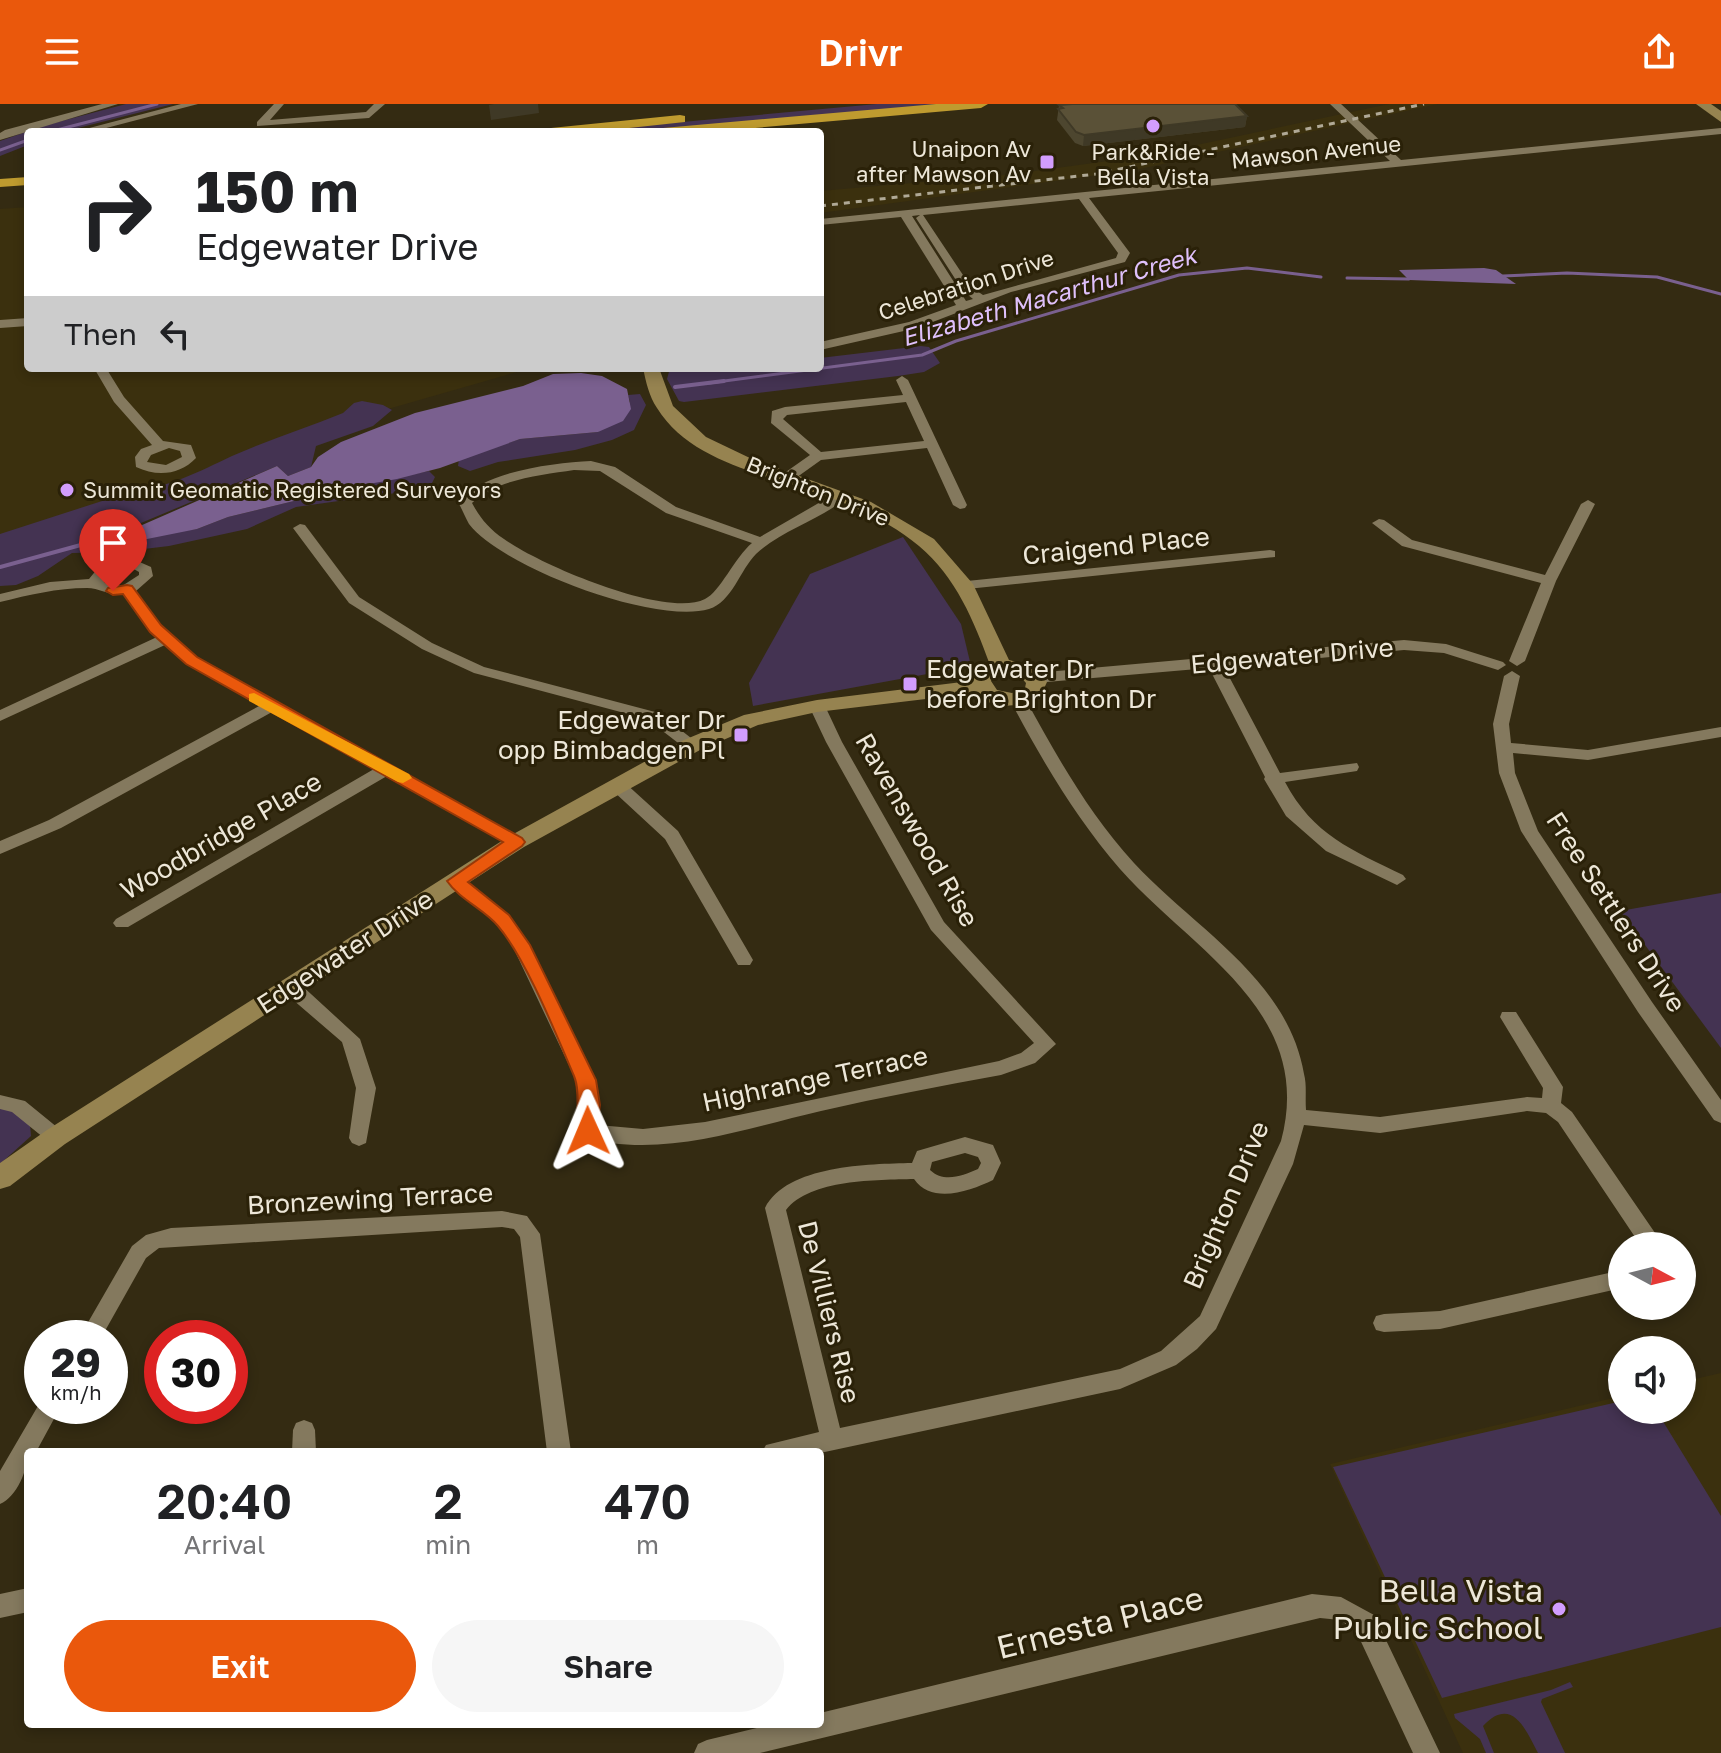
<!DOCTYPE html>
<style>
body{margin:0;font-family:"Golos Text",sans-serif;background:#f6f6f6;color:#202124;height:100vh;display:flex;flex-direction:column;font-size:30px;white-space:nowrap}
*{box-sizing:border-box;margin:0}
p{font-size:26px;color:#757577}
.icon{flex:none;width:44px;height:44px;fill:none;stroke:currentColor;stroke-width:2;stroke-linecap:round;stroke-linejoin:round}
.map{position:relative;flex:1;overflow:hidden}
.drawer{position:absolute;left:24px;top:1344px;width:800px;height:280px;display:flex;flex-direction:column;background:#fff;border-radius:8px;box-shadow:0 4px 12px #0003}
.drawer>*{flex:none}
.hud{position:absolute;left:24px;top:24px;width:800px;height:244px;border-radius:8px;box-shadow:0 4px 12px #0003;background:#fff;color:#202124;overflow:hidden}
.needle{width:52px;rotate:97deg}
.fabs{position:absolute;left:1608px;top:1128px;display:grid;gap:16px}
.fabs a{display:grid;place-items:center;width:88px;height:88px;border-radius:50%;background:#fff;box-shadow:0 4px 12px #0003;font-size:40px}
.speed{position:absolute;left:24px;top:1216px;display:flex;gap:16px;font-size:40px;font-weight:700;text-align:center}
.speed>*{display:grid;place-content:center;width:104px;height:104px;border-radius:50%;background:#fff;box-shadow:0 4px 12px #0003;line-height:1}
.speed small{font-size:20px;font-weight:400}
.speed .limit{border:12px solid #d22;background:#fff;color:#111}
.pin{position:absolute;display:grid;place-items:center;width:68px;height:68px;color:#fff;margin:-82px -34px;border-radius:50% 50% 50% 0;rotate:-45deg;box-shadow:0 0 8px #0007}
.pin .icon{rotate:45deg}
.me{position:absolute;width:88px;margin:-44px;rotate:359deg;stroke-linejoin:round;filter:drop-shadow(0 0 6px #0008)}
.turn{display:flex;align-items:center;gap:28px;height:168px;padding:0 40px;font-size:36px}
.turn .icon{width:104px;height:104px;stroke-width:2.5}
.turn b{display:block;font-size:56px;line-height:68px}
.then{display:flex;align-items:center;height:76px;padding:0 40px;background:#0003;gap:16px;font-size:30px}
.eta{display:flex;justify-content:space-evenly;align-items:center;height:136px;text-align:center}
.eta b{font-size:48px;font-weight:600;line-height:56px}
.primary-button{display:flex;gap:16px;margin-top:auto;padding:16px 40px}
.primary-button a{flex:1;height:92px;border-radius:48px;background:#ea580c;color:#fff;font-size:32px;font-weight:600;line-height:92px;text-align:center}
.primary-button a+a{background:#f6f6f6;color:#202124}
header{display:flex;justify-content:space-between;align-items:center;height:104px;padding:0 40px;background:#ea580c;color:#fff;font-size:36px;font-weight:600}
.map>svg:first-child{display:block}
.built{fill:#3b300e}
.green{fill:#443352}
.water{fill:#7a608f}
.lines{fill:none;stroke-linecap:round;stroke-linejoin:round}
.stream-far1{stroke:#7a608f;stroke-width:3}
.stream{stroke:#7a608f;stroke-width:4}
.street{fill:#84795e;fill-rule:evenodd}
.secondary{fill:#968350;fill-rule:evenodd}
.highway{fill:#bf9b2f;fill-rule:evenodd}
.rail{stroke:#b0a996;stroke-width:3;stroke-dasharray:6 6;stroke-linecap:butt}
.wall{fill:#4d462f}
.shaded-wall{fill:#3f3926}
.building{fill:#5a5137;stroke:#3f3926;stroke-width:2}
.route{fill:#ea580c;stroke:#983908;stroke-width:2}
.slow{fill:#f59e0b}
.poi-dot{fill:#d29dfd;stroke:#2a2108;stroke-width:3}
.labels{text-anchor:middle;stroke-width:6;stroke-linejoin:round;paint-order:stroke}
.far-poi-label{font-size:22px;fill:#ede7d8;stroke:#2a2108;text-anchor:end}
.far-street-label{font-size:22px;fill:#ede7d8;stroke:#2a2108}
.far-water-label{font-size:24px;font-style:italic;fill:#dfc0fb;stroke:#2a2108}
.street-label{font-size:26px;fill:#ede7d8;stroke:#2a2108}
.poi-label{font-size:26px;fill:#ede7d8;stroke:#2a2108;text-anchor:start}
.near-poi-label{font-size:32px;fill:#ede7d8;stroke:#2a2108;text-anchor:end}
.near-street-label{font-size:32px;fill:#ede7d8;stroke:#2a2108}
</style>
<header><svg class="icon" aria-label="menu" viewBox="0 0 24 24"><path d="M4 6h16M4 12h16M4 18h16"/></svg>Drivr<svg class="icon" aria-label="share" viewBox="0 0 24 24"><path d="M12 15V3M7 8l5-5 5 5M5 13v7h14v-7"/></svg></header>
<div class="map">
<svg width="1721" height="1649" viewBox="0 0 1721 1649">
<rect width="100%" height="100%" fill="#342b12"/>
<g class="built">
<path d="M1389 0H1438L1135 66 820 109V87L1004 71 1145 52Z"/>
<path d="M28 103V264H531L367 311 0 438V105Z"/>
<path d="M1721 1269V1649H1463L1330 1360 1622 1292V1306H1682V1278Z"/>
</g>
<g class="green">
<path d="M126 0H173L62 28H28V41L0 52V37L43 22Z"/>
<path d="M877 0H943L634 28H573Z"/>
<path d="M921 242 929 243 940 259 924 268 898 272 684 298 679 297 667 275 670 264H820V254Z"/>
<path d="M640 290 646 301 634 326 612 336 575 346 498 358 470 367 458 362 459 355 520 335 598 328 630 298 628 291Z"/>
<path d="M362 297 383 301 392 306 373 322 316 342 311 363 288 372 277 362 98 437 197 425 228 413 294 397 303 386 322 380 340 385 429 367 435 373 432 379 410 387 296 403 247 425 169 442 119 448 72 449 38 472 16 481 0 482V430L133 387C170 383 198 368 232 352 268 336 306 324 343 309L354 299Z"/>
<path d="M903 433 961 520 971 562 753 602 749 579 810 470Z"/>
<path d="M1721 789V944L1620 807Z"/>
<path d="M0 1004 10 1005 30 1020 31 1032 0 1060Z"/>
<path d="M1622 1297V1306H1656L1721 1412V1523L1442 1594 1333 1363Z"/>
<path d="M1570 1578 1573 1583 1542 1595 1541 1598 1565 1649H1538C1526 1626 1512 1591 1483 1622L1494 1649H1486L1480 1635 1455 1614 1454 1610 1551 1586Z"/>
</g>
<g class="water">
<path d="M1484 164 1496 166 1516 180 1409 176 1399 166Z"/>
<path d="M581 269 602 272 627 285 631 305 623 317 598 328 520 335 440 364 397 375 340 385 322 380 303 386 294 397 228 413 197 425 142 436 94 437 117 432 277 362 288 372 311 363 318 353 341 338 415 309 523 282 553 270Z"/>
</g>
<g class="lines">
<g class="stream-far1">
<path d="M49 28 157 0"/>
<path d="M0 46 28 36"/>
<path d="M1503 172 1567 169 1657 173 1721 190"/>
<path d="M1347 174 1409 175"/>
<path d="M709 279 922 251 956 237 1179 171 1247 164 1321 173"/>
</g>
<g class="stream">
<path d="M675 283 724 277"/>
<path d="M0 463 99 436"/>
</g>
<g class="street">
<path d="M102 0H118L0 36V29L5 26Z"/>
<path d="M181 0H198L91 28H74Z"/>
<path d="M274 0H284L270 16 366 8 374 0H385L369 14 257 22V18Z"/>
<path d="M1330 0H1341L1401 56 1721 24V30L1089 94 1130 149 1125 158 1011 188 917 224 820 246V238L909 218 956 201 901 113 820 121V115L1390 57ZM1079 95 1118 149 1116 154 983 191 971 183 923 111ZM920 111 916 114 963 187 973 195 966 197 912 112Z"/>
<path d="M28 214V222L0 224V216Z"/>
<path d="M94 264H106L124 293 163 337 191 341 196 354C180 371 157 373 136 363L135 353 141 345 152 341 114 298ZM169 344 180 347 182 353 166 361 147 358 151 351Z"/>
<path d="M902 272 908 276 967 401 965 404 960 405 953 401 927 344 821 356 793 376H783V370L810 351 771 319 772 307 785 303 903 291 896 276ZM906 298 924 337 821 348 783 315 787 311Z"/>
<path d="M591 357 615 363 676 403 760 433 836 389H846L848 392C825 414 783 425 756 450 740 466 732 498 709 505 656 521 503 464 469 420 465 413 462 405 458 398 484 367 553 359 591 357ZM574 366 600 367 666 409 752 439C735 453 720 488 705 495 666 515 538 460 504 435 489 425 480 414 472 399 497 375 541 371 574 366Z"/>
<path d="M1588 396 1595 400 1556 477 1525 557 1517 562 1509 557 1541 479 1402 442 1372 419 1379 415 1384 416 1412 436 1545 471 1581 400Z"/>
<path d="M300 420 305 421 359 493 432 539 484 563 659 609 700 641 698 645H686L647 615 474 569 422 545 349 499 293 424Z"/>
<path d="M1270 446 1275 447V453L967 485 960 481 967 477Z"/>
<path d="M118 456H135L151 463 153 472 136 487 160 521 197 553 522 734 525 738 522 742H510L387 672 128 823H116L113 819 116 815 374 665 272 608 61 724 0 750V737L49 716 261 601 187 559 165 541 0 617V606L157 533 124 491C110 492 99 484 87 484 57 484 29 491 0 498V490L50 478 89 475 98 464ZM120 464H132L139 468V471L122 482 105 479 103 476 108 470Z"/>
<path d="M1404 536 1446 540 1503 558 1506 561 1498 566 1444 549 1404 546 1224 563 1280 669 1357 659 1359 663 1357 667 1285 678C1313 731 1352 746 1403 771L1406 775 1397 781 1326 747 1286 712 1264 675 1265 673 1209 564 1035 579 1027 574 1035 569Z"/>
<path d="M1512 567 1520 572 1509 620 1511 639 1588 646 1721 623V633L1588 656 1513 649 1515 669 1538 727 1652 898 1721 996V1019L1714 1016 1638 908 1521 727 1499 669 1493 620 1504 572Z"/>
<path d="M1018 591 1026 596C1057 653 1090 711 1134 759 1194 824 1288 875 1304 970 1307 981 1305 994 1306 1006L1380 1013 1527 993 1542 994 1543 984 1500 913 1502 908H1516L1563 983 1561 999 1572 1008 1664 1142H1641L1558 1018 1546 1009 1527 1007 1380 1029 1304 1021 1293 1060 1216 1225 1197 1245 1176 1261 1120 1285 820 1349 762 1348 766 1341 819 1328 765 1104C787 1061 869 1060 912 1059L917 1047 965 1033 993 1041 1001 1059 993 1076C970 1087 932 1101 914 1075 877 1076 810 1075 786 1106L840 1324 1120 1265 1161 1247 1200 1212 1281 1037C1316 907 1191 846 1120 765 1076 714 1041 655 1010 596ZM965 1049 978 1053 981 1059 978 1065C962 1072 944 1079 930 1066L932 1058Z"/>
<path d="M817 597 825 602 842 638 944 818 1056 940 1035 959 1001 971C941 982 881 993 821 1007 746 1024 658 1057 581 1032L578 1027 580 1001 576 976 513 843 497 819 449 781 446 777 449 773H461L509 811 530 841 596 976 600 1001 598 1021 643 1025 705 1018 999 957 1021 949 1034 939 931 826 826 638 809 602Z"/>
<path d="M618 677 624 678 678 727 753 856 750 861H738L665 735 612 686 610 682 612 678Z"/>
<path d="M292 877 299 879 360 935 376 984 366 1039 359 1042 352 1039 349 1034 356 984 342 938 285 889 283 884 285 879Z"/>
<path d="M0 991 25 997 63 1028 66 1033 63 1038 56 1041 49 1038 12 1008 0 1005Z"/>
<path d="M502 1107 527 1112 540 1130 571 1348H547L520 1133 514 1125 502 1123 159 1144 146 1154 101 1234H79L132 1142 146 1131 171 1124Z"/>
<path d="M1622 1166V1184L1440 1225 1384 1228 1376 1226 1373 1219 1376 1212 1384 1210 1440 1207Z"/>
<path d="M42 1295V1302H61L36 1348H28C28 1365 17 1393 0 1400V1367Z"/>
<path d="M304 1316 312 1319 315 1326 316 1348H292L293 1326 296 1319Z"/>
<path d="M28 1484V1508L0 1514V1490Z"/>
<path d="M1312 1490 1341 1493 1374 1511 1440 1649H1413L1356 1527 1340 1516 1320 1514 760 1649H694L698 1640 707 1636 773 1620H820V1609Z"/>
</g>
<g class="secondary">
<path d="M1696 0H1711L1721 7V18Z"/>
<path d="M643 264H659L673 302 706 333 752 355 871 398 934 435 973 480 1009 556 1032 562 1047 578 1041 591C1021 604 993 607 976 589L817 608 758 621 700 646 524 743 65 1040 10 1082 0 1085V1059L47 1026 508 733 684 636 744 611 817 596 970 577 980 564 990 561C974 517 956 473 919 442 889 417 852 401 816 389 761 369 690 357 657 304 649 292 646 278 643 264ZM1010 568 1018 570 1026 579 1025 584 1012 589 997 586 991 577 994 572Z"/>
</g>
<g class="highway">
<path d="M936 0H988L981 4 709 28H656L663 24Z"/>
<path d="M680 11 685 12V18L592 28H544L551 24Z"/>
<path d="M28 73V81L0 83V75Z"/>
</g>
<path class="rail" d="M820 102 1096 70 1424 0"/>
</g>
<path class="wall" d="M1059 1 1247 12 1245 23 1083 42 1075 39 1057 16Z"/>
<g class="shaded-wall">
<path d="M494 0H538L539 9 491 16 489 1Z"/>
<path d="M1247 12 1245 23 1083 42 1084 31Z"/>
</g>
<path class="building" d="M1072 0H1235L1247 12 1084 31 1076 28 1058 5 1063 4 1059 1Z"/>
<path class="route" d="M127 481 132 482 161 521 197 553 522 734 525 738 522 742 468 778 509 811 530 841 596 976 600 1001 596 1033H581C573 1018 582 991 574 972 556 930 526 855 498 822 484 805 460 796 447 777L503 738 186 560 150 528 123 490 113 491 106 487 108 484Z"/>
<path class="slow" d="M254 589 409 670 412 674 403 679 398 678 249 597V590Z"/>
<g class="poi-dot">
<circle cx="1153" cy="22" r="8"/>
<rect x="1039" y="50" width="16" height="16" rx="4"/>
<circle cx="67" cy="386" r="8"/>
<rect x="902" y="572" width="16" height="16" rx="4"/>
<rect x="733" y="623" width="16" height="16" rx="4"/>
<circle cx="1559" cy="1505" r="8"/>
</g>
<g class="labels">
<g class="far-poi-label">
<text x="1031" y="53">Unaipon Av<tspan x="1031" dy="25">after Mawson Av</tspan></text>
<text x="1153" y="56" text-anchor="middle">Park&amp;Ride -<tspan x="1153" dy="25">Bella Vista</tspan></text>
<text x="83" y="394" text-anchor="start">Summit Geomatic Registered Surveyors</text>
</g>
<g class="far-street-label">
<text transform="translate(1316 48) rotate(-6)" y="8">Mawson Avenue</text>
<text transform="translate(966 181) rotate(-18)" y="8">Celebration Drive</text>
<text transform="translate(818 387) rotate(22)" y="8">Brighton Drive</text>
</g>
<g class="far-water-label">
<text transform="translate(1049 193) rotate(-16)" y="8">Elizabeth Macarthur Creek</text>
</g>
<g class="street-label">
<text transform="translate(1116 442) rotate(-6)" y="9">Craigend Place</text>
<text transform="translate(1292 552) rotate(-5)" y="9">Edgewater Drive</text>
<text transform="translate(917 726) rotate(60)" y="9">Ravenswood Rise</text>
<text transform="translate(221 732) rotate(-30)" y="9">Woodbridge Place</text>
<text transform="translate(1616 808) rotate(57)" y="9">Free Settlers Drive</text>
<text transform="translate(345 848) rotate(-33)" y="9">Edgewater Drive</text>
<text transform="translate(815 975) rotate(-12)" y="9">Highrange Terrace</text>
<text transform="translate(370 1095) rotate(-3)" y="9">Bronzewing Terrace</text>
<text transform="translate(1226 1101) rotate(-67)" y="9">Brighton Drive</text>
<text transform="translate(829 1208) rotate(76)" y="9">De Villiers Rise</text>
</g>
<g class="poi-label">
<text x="926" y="574">Edgewater Dr<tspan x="926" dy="30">before Brighton Dr</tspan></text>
<text x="725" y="625" text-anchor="end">Edgewater Dr<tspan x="725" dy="30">opp Bimbadgen Pl</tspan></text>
</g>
<g class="near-poi-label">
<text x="1543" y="1498">Bella Vista<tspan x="1543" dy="37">Public School</tspan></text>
</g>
<g class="near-street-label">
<text transform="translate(1100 1519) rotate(-14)" y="11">Ernesta Place</text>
</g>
</g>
</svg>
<div class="fabs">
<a><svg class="needle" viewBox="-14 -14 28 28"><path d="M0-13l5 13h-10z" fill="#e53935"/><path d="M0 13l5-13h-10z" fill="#757577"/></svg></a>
<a><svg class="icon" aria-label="sound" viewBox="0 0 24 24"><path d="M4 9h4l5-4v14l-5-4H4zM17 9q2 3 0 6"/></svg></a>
</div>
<div class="speed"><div>29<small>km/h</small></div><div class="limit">30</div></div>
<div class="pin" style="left:113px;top:487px;background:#d93025"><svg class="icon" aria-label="arrive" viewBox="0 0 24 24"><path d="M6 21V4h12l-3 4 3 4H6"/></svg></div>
<svg class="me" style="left:588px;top:1027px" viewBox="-20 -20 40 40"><path d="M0-17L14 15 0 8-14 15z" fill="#ea580c" stroke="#fff" stroke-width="4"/></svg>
<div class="hud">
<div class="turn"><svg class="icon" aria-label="right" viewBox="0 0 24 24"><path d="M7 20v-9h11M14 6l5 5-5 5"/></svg><div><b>150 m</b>Edgewater Drive</div></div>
<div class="then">Then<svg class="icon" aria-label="left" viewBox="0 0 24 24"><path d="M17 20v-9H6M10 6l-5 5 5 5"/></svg></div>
</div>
<section class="drawer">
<div class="eta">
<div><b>20:40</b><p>Arrival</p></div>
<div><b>2</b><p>min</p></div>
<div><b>470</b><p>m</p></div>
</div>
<div class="primary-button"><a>Exit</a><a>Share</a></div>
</section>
</div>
